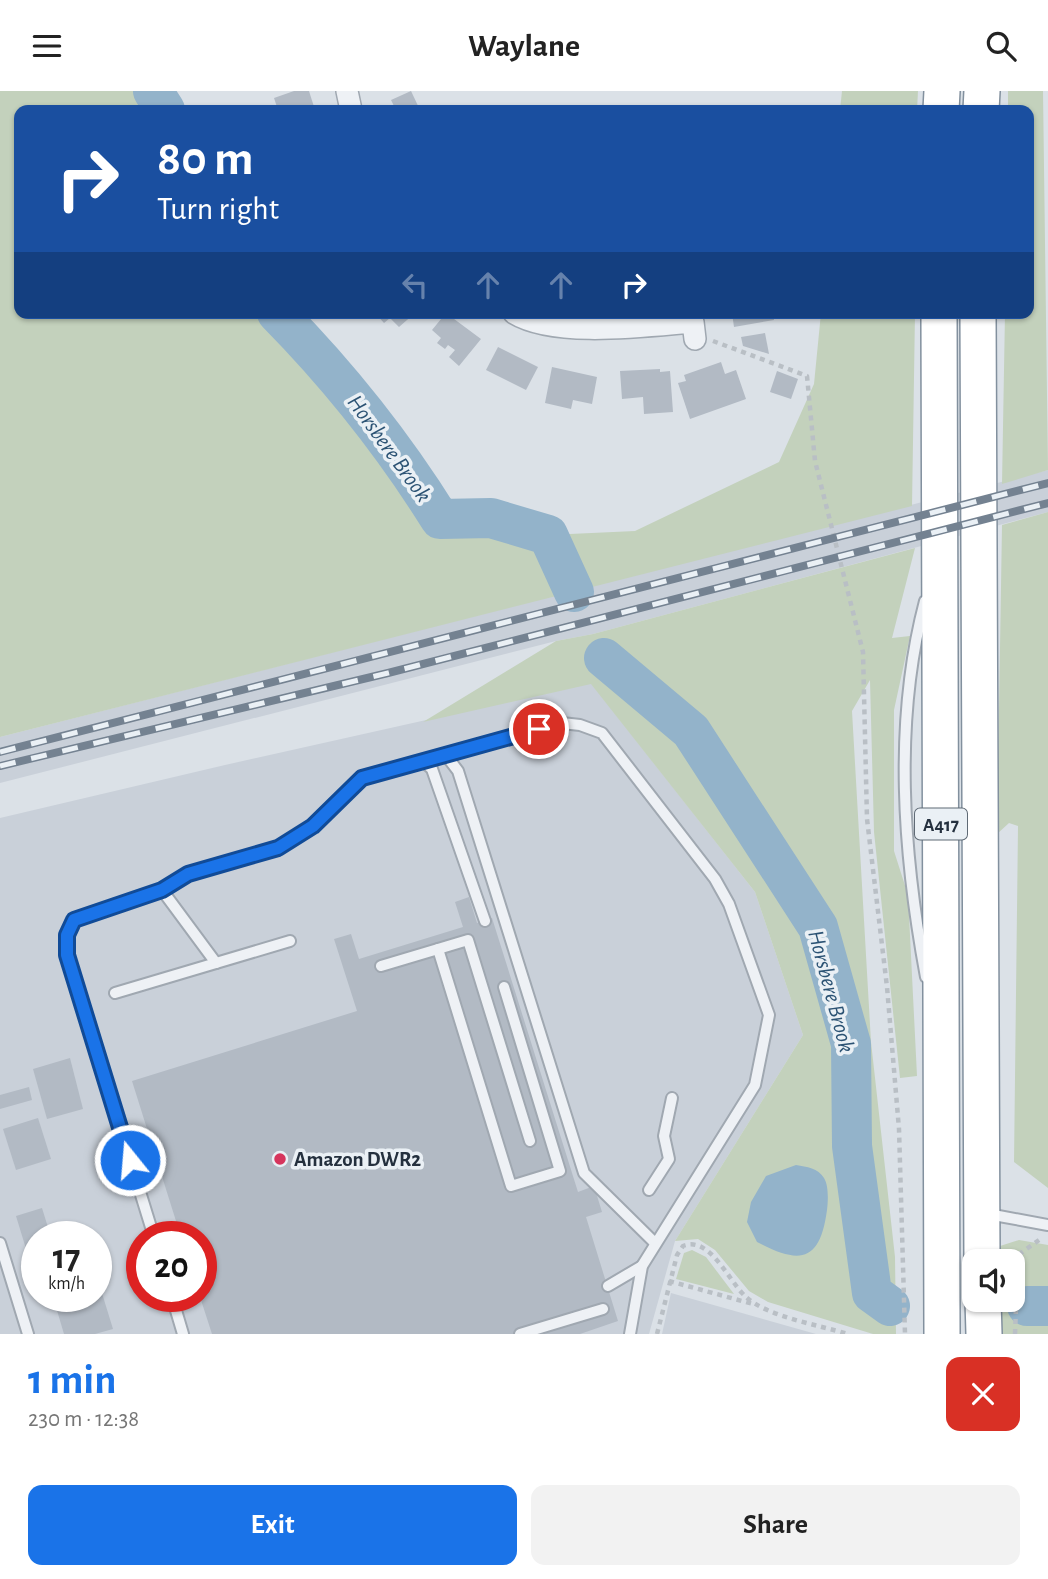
<!DOCTYPE html>
<meta charset="utf-8">
<style>
body{margin:0;font-family:"Alegreya Sans",sans-serif;background:#f2f2f2;color:#222;height:100vh;display:flex;flex-direction:column;font-size:26px;white-space:nowrap}
*{box-sizing:border-box;margin:0}
p{font-size:23px;color:#767676}
.icon{flex:none;width:38px;height:38px;fill:none;stroke:currentColor;stroke-width:2;stroke-linecap:round;stroke-linejoin:round}
.map{position:relative;height:1243px;overflow:hidden}
.details{display:flex;flex-direction:column;background:#fff;flex:1}
.details>*{flex:none}
.guide{position:absolute;left:14px;top:14px;width:1020px;height:214px;border-radius:14px;box-shadow:0 2px 5px #0004;background:#1a4fa0;color:#fff;overflow:hidden}
.controls{position:absolute;left:962px;top:1158px;display:grid;gap:14px}
.controls a{display:grid;place-items:center;width:63px;height:63px;border-radius:14px;background:#fff;box-shadow:0 2px 5px #0004;font-size:35px}
.speed{position:absolute;left:21px;top:1130px;display:flex;gap:14px;font-size:35px;font-weight:700;text-align:center}
.speed>*{display:grid;place-content:center;width:91px;height:91px;border-radius:50%;background:#fff;box-shadow:0 2px 5px #0004;line-height:1}
.speed small{font-size:18px;font-weight:400}
.speed .limit{border:10px solid #d22;background:#fff;color:#111}
.pin{position:absolute;display:grid;place-items:center;width:60px;height:60px;color:#fff;margin:-30px;border:4px solid #fff;border-radius:50%;box-shadow:0 2px 7px #0007}
.me{position:absolute;width:77px;margin:-38px;rotate:343deg;stroke-linejoin:round;filter:drop-shadow(0 0 5px #0008)}
.turn{display:flex;align-items:center;gap:24px;height:147px;padding:0 28px;font-size:32px}
.turn .icon{width:91px;height:91px;stroke-width:2.5}
.turn b{display:block;font-size:49px;line-height:60px}
.lanes{display:flex;align-items:center;height:66px;padding:0 28px;background:#0003;justify-content:center;gap:35px;direction:ltr}
.lanes .off{opacity:.35}
.round{display:grid;place-items:center;flex:none;width:74px;height:74px;border-radius:14px;background:#f2f2f2}
.head{display:flex;align-items:center;justify-content:space-between;height:119px;padding:0 28px}
h1{font-size:42px;font-weight:600;line-height:52px;color:#1a73e8}
.action{display:flex;gap:14px;margin-top:auto;padding:14px 28px}
.action a{flex:1;height:80px;border-radius:14px;background:#1a73e8;color:#fff;font-size:28px;font-weight:600;line-height:80px;text-align:center}
.action a+a{background:#f2f2f2;color:#222}
header{display:flex;justify-content:space-between;align-items:center;height:91px;padding:0 28px;background:#fff;font-size:32px;font-weight:600}
.map>svg:first-child{display:block}
.built{fill:#c9d0d9;fill-rule:evenodd}
.green{fill:#c3d1bc}
.water{fill:#93b3ca}
.lines{fill:none;stroke-linecap:round;stroke-linejoin:round}
.river{stroke:#93b3ca;stroke-width:40}
.building{fill:#b2bac4}
.service-casing{stroke:#a0a8b1;stroke-width:14}
.minor-casing{stroke:#a0a8b1;stroke-width:24}
.trunk-casing{stroke:#82909e;stroke-width:38}
.path{stroke:#b9bfc5;stroke-width:4.5;stroke-dasharray:5 5;stroke-linecap:butt}
.service{stroke:#eef1f5;stroke-width:10}
.minor{stroke:#eef1f5;stroke-width:21}
.trunk{stroke:#fff;stroke-width:35}
.rail-casing{stroke:#748291;stroke-width:8}
.rail{stroke:#eaf0f5;stroke-width:5;stroke-dasharray:16;stroke-linecap:butt}
.route-casing{stroke:#114b97;stroke-width:18}
.route{stroke:#1a73e8;stroke-width:12}
.poi-dot{fill:#d6355d;stroke:#eaf0f5;stroke-width:2.5}
.labels{text-anchor:middle;stroke-width:7;stroke-linejoin:round;paint-order:stroke}
.shield{fill:#eaf0f5;stroke:#5f6a75;stroke-width:2}
.shield-label{font-size:19px;font-weight:bold;fill:#24303e}
.poi-label{font-size:21px;font-weight:bold;fill:#24303e;stroke:#eaf0f5;text-anchor:start}
.water-label{font-size:23px;font-style:italic;fill:#2c5374;stroke:#eaf0f5}
</style>
<header><svg class="icon" aria-label="menu" viewBox="0 0 24 24"><path d="M4 6h16M4 12h16M4 18h16"/></svg>Waylane<svg class="icon" aria-label="search" viewBox="0 0 24 24"><circle cx="10" cy="10" r="6"/><path d="M15 15l6 6"/></svg></header>
<div class="map">
<svg width="1048" height="1243" viewBox="0 0 1048 1243">
<rect width="100%" height="100%" fill="#dbe1e7"/>
<g class="built">
<path d="M1048 379V421L593 543 556 550 0 692V646Z"/>
<path d="M591 592 755 801 803 944 675 1150 649 1243H0V727L225 674ZM37 1146H96V1206H37ZM142 1146H201V1206H142Z"/>
<path d="M671 1202 816 1243H662Z"/>
</g>
<g class="green">
<path d="M0 0H153L165 19H19V222H277L334 281 405 372 440 428 491 427 548 444 635 440 779 371 814 293 821 222H915L912 415 0 646Z"/>
<path d="M842 0H918L917 19H840Z"/>
<path d="M1008 0H1043L1048 379 1002 393 1005 222H1029V19H1008Z"/>
<path d="M1048 421V1097L1014 1071 1018 735 1009 732 997 743 1002 434Z"/>
<path d="M915 457 892 547 910 545 894 619V760L908 804 917 985 900 987 874 741 870 589 852 620 871 951 895 1166 896 1243H873L768 1211 749 1200 715 1159 698 1148 675 1150 803 944 755 801 591 593 423 631 556 550 593 543Z"/>
<path d="M1019 1149 1048 1154V1199L1021 1198 1020 1222H1048V1243H998V1209H1013V1171H998L1000 1155Z"/>
<path d="M692 1159 706 1166 734 1203 676 1188 684 1162Z"/>
</g>
<path class="water" d="M796 1074C807 1076 818 1077 824 1087 829 1095 828 1111 827 1119 820 1171 800 1174 757 1151L747 1131 751 1111 766 1085Z"/>
<g class="lines">
<g class="river">
<path d="M153 0 165 19"/>
<path d="M277 222C340 286 392 351 440 428L491 427 548 444 574 501"/>
<path d="M604 567 691 640 818 836 851 953 852 1055 872 1202 890 1215"/>
<path d="M1027 1215H1048"/>
</g>
</g>
<g class="building">
<path d="M294 0H309L315 19H278L274 7Z"/>
<path d="M411 0 420 19H396L391 9Z"/>
<path d="M375 222H415L399 236 390 227 384 232Z"/>
<path d="M446 222 481 248 459 275 449 266 455 259 448 254 445 258 437 252 441 247 432 239Z"/>
<path d="M732 222H773L774 229 734 236Z"/>
<path d="M765 242 769 263 743 255 741 246Z"/>
<path d="M498 256 538 276 526 299 486 279Z"/>
<path d="M721 271 725 283 736 279 746 308 690 328 678 292 686 290 684 284Z"/>
<path d="M552 276 597 286 592 313 573 309 571 318 545 312Z"/>
<path d="M660 278V281L670 280 673 321 644 323 643 306 622 308 620 280Z"/>
<path d="M777 280 798 288 791 308 770 301Z"/>
<path d="M469 806 477 832 492 827 578 1101 594 1095 602 1121 586 1126 618 1230 580 1243H212L200 1206 201 1146H181L132 990 357 920 334 848 351 843 359 868 463 836 455 811Z"/>
<path d="M70 967 83 1018 47 1028 33 978Z"/>
<path d="M29 996 32 1009 0 1018V1004Z"/>
<path d="M38 1027 51 1068 16 1079 3 1038Z"/>
<path d="M42 1117 51 1146H37V1183L34 1184 16 1125Z"/>
<path d="M97 1186 113 1238 95 1243H64L53 1206H96Z"/>
</g>
<g class="lines">
<defs>
<g id="service">
<path d="M925 510C893 631 903 763 926 886"/>
<path d="M445 663 458 680 584 1082 655 1152"/>
<path d="M422 669 432 678 485 830"/>
<path d="M162 799 216 872"/>
<path d="M438 858 468 849 530 1050"/>
<path d="M381 875 438 858 511 1095 560 1080 504 896"/>
<path d="M115 902 290 850"/>
<path d="M649 1099 669 1068 664 1045 672 1007"/>
<path d="M988 1123 1048 1134"/>
<path d="M154 1146 67 864V844L74 829 162 799 188 783 278 757 313 735 362 687 562 632 580 634 602 642 715 788 729 813 769 924 755 994 642 1175 630 1243"/>
<path d="M0 1152 28 1243"/>
<path d="M608 1195 642 1175"/>
<path d="M172 1206 183 1243"/>
<path d="M520 1243 603 1218"/>
</g>
<g id="minor">
<path d="M347 0 351 19"/>
<path d="M514 222C555 247 645 235 693 231L695 248"/>
</g>
<g id="trunk">
<path d="M941 19 942 0"/>
<path d="M981 19 982 0"/>
<path d="M939 222 942 1243"/>
<path d="M978 222 982 1171"/>
<path d="M983 1209 984 1243"/>
</g>
</defs>
<use href="#service" class="service-casing"/>
<use href="#minor" class="minor-casing"/>
<use href="#trunk" class="trunk-casing"/>
<g class="path">
<path d="M713 250 807 285 815 370 863 561 867 728 887 896 899 1038 905 1243"/>
<path d="M669 1190 753 1213"/>
<path d="M657 1243 677 1164 683 1155C710 1144 729 1191 746 1206 768 1226 819 1234 848 1243"/>
<path d="M1015 1243 1018 1164 1039 1149"/>
</g>
<use href="#service" class="service"/>
<use href="#minor" class="minor"/>
<use href="#trunk" class="trunk"/>
<defs>
<g id="rail">
<path d="M0 661 1048 392"/>
<path d="M0 675 388 582 1048 412"/>
</g>
</defs>
<use href="#rail" class="rail-casing"/>
<use href="#rail" class="rail"/>
</g>
<g class="lines">
<defs>
<path id="route" d="M130 1069 67 864V844L74 829 162 799 188 783 278 757 313 735 362 687 539 638"/>
</defs>
<use href="#route" class="route-casing"/>
<use href="#route" class="route"/>
</g>
<circle class="poi-dot" cx="280" cy="1068" r="7"/>
<g class="labels">
<rect class="shield" x="915" y="717.5" width="52" height="31" rx="5"/>
<g class="shield-label">
<text x="941" y="740">A417</text>
</g>
<g class="poi-label">
<text x="294" y="1075">Amazon DWR2</text>
</g>
<g class="water-label">
<text transform="translate(390 357) rotate(54)" y="8">Horsbere Brook</text>
<text transform="translate(832 900) rotate(75)" y="8">Horsbere Brook</text>
</g>
</g>
</svg>
<div class="controls">
<a><svg class="icon" aria-label="sound" viewBox="0 0 24 24"><path d="M4 9h4l5-4v14l-5-4H4zM17 9q2 3 0 6"/></svg></a>
</div>
<div class="speed"><div>17<small>km/h</small></div><div class="limit">20</div></div>
<div class="pin" style="left:539px;top:638px;background:#d93025"><svg class="icon" aria-label="arrive" viewBox="0 0 24 24"><path d="M6 21V4h12l-3 4 3 4H6"/></svg></div>
<svg class="me" style="left:130px;top:1069px" viewBox="-20 -20 40 40"><circle r="17" fill="#1a73e8" stroke="#fff" stroke-width="3"/><path d="M0-11L8 9 0 5-8 9z" fill="#fff"/></svg>
<div class="guide">
<div class="turn"><svg class="icon" aria-label="right" viewBox="0 0 24 24"><path d="M7 20v-9h11M14 6l5 5-5 5"/></svg><div><b>80 m</b>Turn right</div></div>
<div class="lanes"><svg class="icon off" aria-label="left" viewBox="0 0 24 24"><path d="M17 20v-9H6M10 6l-5 5 5 5"/></svg><svg class="icon off" aria-label="ahead" viewBox="0 0 24 24"><path d="M12 20V5M6 11l6-6 6 6"/></svg><svg class="icon off" aria-label="ahead" viewBox="0 0 24 24"><path d="M12 20V5M6 11l6-6 6 6"/></svg><svg class="icon" aria-label="right" viewBox="0 0 24 24"><path d="M7 20v-9h11M14 6l5 5-5 5"/></svg></div>
</div>
</div>
<section class="details">
<div class="head"><div><h1>1 min</h1><p>230 m · 12:38</p></div><a class="round" style="background:#d93025;color:#fff"><svg class="icon" aria-label="close" viewBox="0 0 24 24"><path d="M6 6l12 12M18 6L6 18"/></svg></a></div>
<div class="action"><a>Exit</a><a>Share</a></div>
</section>
